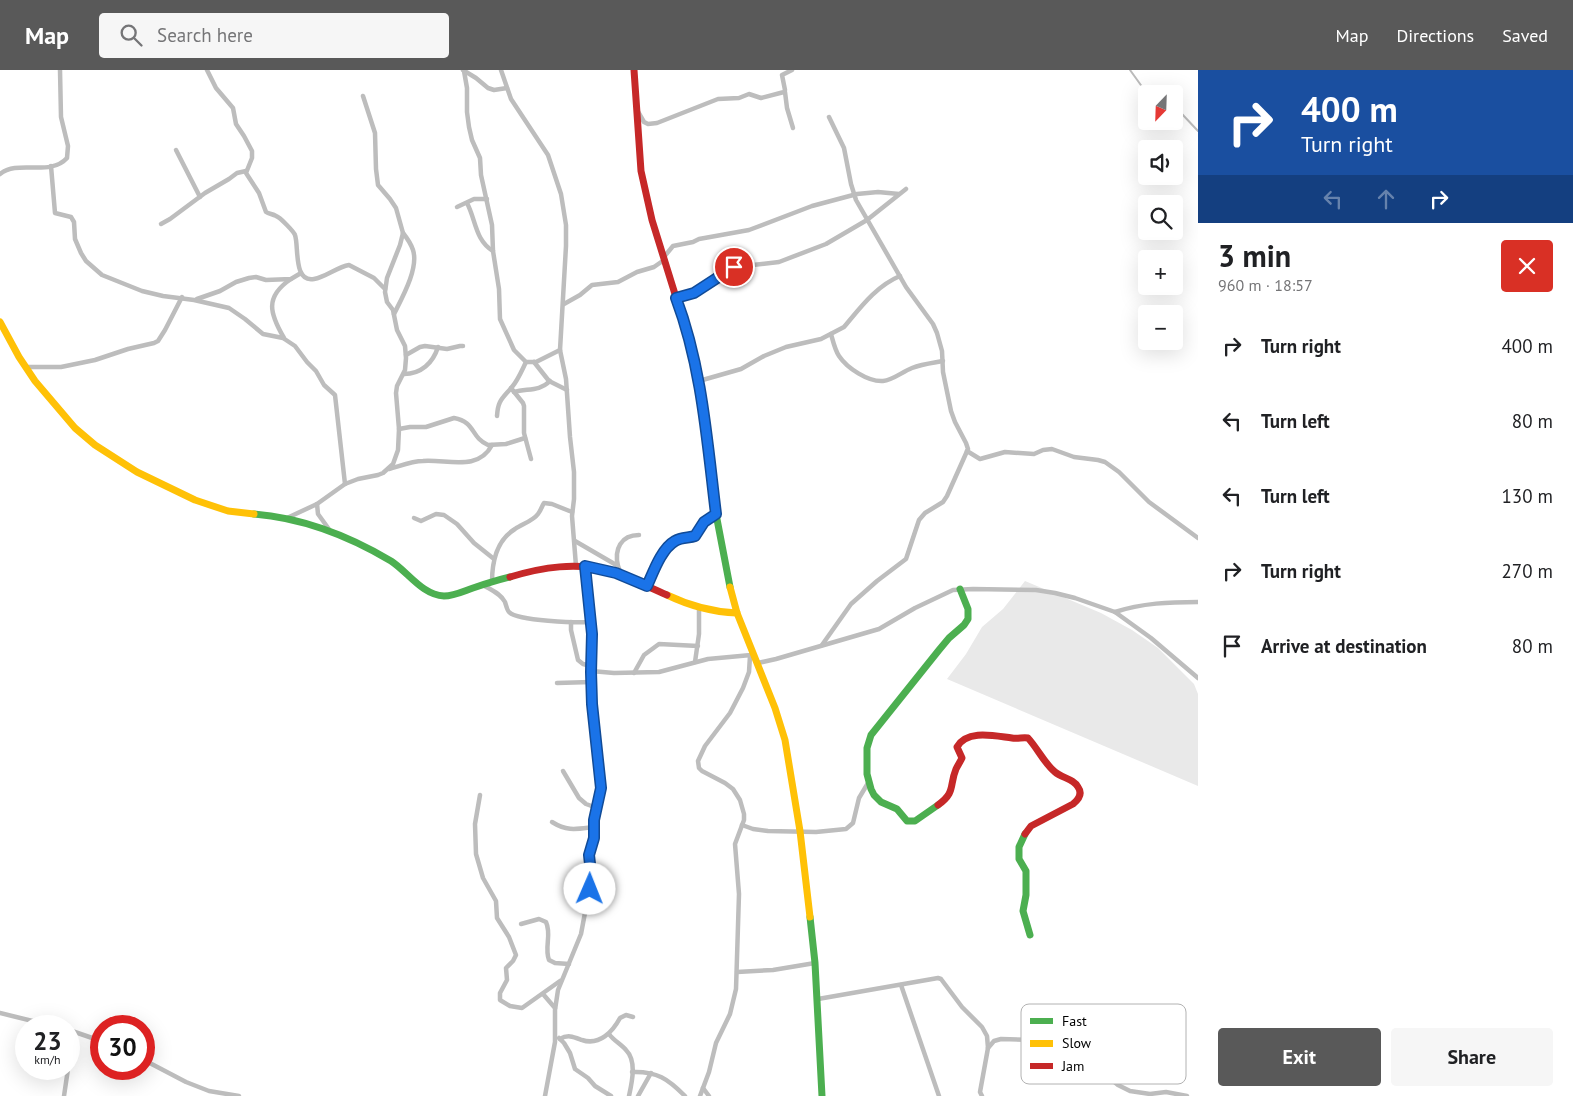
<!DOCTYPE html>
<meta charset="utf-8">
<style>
body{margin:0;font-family:"PT Sans",sans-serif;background:#f6f6f6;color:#202124;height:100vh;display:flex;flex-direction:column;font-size:19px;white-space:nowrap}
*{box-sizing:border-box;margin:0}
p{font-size:16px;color:#757577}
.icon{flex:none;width:28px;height:28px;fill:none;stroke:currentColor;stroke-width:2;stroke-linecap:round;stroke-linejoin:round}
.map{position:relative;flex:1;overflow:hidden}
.panel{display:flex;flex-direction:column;background:#fff;width:375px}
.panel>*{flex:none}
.guide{background:#1a4fa0;color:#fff;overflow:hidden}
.needle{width:32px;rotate:203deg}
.buttons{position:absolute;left:1138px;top:15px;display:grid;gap:10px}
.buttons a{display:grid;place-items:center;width:45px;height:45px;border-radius:5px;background:#fff;box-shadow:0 5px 20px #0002;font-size:25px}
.speed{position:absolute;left:15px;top:945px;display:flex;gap:10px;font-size:25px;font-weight:700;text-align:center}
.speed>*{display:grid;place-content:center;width:65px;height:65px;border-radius:50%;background:#fff;box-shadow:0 5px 20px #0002;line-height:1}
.speed small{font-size:12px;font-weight:400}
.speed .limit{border:8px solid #d22;background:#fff;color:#111}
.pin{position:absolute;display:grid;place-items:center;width:42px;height:42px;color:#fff;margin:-21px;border:2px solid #fff;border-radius:50%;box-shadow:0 1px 5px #0007}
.me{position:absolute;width:55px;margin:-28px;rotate:1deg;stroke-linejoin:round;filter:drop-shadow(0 0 4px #0008)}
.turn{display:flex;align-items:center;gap:18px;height:105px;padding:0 20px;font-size:22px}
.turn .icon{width:65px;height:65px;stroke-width:2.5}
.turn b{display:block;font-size:35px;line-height:42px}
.lanes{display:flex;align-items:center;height:48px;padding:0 20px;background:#0003;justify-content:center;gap:25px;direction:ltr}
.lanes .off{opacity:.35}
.round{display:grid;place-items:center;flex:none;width:52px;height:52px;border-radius:5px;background:#f6f6f6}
.overview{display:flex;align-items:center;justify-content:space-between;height:85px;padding:0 20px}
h1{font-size:30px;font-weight:800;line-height:38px}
.button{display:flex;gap:10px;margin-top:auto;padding:10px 20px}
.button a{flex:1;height:58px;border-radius:5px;background:#595959;color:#fff;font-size:20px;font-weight:800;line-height:58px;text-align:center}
.button a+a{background:#f6f6f6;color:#202124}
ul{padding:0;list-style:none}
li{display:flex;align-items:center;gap:15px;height:75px;padding:0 20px}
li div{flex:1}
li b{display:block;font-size:19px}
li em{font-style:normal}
header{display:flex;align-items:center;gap:30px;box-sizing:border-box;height:70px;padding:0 25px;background:#595959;color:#fff}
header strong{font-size:24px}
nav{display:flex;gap:28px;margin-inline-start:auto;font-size:18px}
.search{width:350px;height:45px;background:#f6f6f6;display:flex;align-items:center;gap:12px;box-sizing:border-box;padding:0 18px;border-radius:5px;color:#757577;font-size:19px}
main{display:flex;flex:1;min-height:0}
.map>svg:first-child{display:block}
.green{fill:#e9e9e9}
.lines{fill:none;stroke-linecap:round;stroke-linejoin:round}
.stream{stroke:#bbb;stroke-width:2}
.street{stroke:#bdbdbd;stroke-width:4.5}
.fast{stroke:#4caf50;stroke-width:7}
.slow{stroke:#ffc107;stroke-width:7}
.jam{stroke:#c62828;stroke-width:7}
.route-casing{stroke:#114b97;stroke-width:12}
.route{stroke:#1a73e8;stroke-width:9}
.key{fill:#fff;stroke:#b2b2b2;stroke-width:1}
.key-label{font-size:14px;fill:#000}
</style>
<header>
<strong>Map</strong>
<div class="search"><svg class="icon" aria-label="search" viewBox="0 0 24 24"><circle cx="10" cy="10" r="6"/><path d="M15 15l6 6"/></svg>Search here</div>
<nav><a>Map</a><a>Directions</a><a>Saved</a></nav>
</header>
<main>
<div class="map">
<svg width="1198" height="1026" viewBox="0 0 1198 1026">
<rect width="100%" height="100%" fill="#fff"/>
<path class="green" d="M1025 511 1101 543 1132 560 1158 578 1194 614 1198 624V716L947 609 966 584 982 557 1003 539Z"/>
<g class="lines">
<g class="stream">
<path d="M1130 0 1143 18 1152 24"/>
<path d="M1174 39 1182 44 1198 61"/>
</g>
<g class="street">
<path d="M207 0 216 18 233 38 236 54 244 66 252 81V88L246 103 259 123 266 142C269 144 273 144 276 146 280 147 294 162 295 165 299 176 293 213 314 209 326 207 337 197 349 195L374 208 385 219"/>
<path d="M463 0 476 8 488 18 494 20 507 18"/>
<path d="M501 0 511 29 548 85 561 124 566 155V176L560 280 566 309 570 367 574 402V429L572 446 576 496"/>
<path d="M464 1 467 18V42L469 57 472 70 480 88 481 105 492 155 493 181 499 219 500 249 514 280 526 292H536L560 280"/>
<path d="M785 22 787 38 793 58"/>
<path d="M637 40 644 52 648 54 657 53 718 29 739 28 749 24 761 28 784 22 785 20 782 5 792 0"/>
<path d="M176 80 200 127"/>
<path d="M51 96 55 143 71 147 74 152 75 169 81 183 86 191 102 205 142 221 163 226 194 230 229 238 245 249 263 264 283 268 295 276 307 292 316 301 324 315 335 325 345 414"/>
<path d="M0 104C18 89 50 107 67 88L68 76 61 47 60 0"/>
<path d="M467 133C476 150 475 170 493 181"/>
<path d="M457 137 474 129H487"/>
<path d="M161 154 170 149 205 123 229 109 237 103 246 101"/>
<path d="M664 187 673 176 693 172 699 169 749 160 812 136 857 124 878 122 899 124"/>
<path d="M197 229 220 221 236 212 249 208 256 207 266 210 291 209 301 203"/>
<path d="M676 229 694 223 734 197 779 192 826 174 867 150 906 119"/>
<path d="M564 234 580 225 592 215 618 212 637 202 654 197 664 190"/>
<path d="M394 244C402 228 419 198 413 180 411 174 407 168 403 163"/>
<path d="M831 264C833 271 835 280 839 286 847 298 868 312 883 311 893 310 902 302 912 298 922 294 932 293 943 291"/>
<path d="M284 268C270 244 264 227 291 209"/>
<path d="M406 285 420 277 425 276 447 279 460 276H463"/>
<path d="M534 292 549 311 567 320"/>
<path d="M25 297H61L95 290 128 279 154 273 158 271 165 260 182 227"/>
<path d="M404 304C421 304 433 293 438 277"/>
<path d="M699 311 741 299 764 286 786 277 821 269 844 257C860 238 876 216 900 206"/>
<path d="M511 318 523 333 524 336V363L531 389"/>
<path d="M514 322C527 318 539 322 550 311"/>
<path d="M497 346C498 330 502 329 512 317 518 310 522 300 526 292"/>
<path d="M399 359 410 357H426L454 348C476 352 470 367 488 375L506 374 525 368"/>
<path d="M967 381 980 389 1005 382 1034 384 1043 380 1052 379 1074 387 1098 390 1105 392 1119 402 1149 432 1198 468"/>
<path d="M389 399C400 396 412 391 423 391 447 389 478 402 492 375"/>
<path d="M317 434 318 444 331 462"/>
<path d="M287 448 317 434 345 414 358 409 378 405 383 403 393 394 398 380 399 359 396 323 397 316 405 300 406 288 405 276 397 260 393 240 387 232 385 222 387 208 400 175 403 163 396 138 390 129 378 115 376 99 375 63 363 26"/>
<path d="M414 448 421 451 436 444 444 445 457 454 474 473 494 489"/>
<path d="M575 471 618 496 622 506"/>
<path d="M618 496C614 479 621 465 639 465"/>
<path d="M492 512C492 492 497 470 515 459 522 454 533 451 538 444 541 440 542 436 544 433L552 434 572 442"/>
<path d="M483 515C491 520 500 523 505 532 506 535 507 540 509 542 517 551 578 553 591 552"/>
<path d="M647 516C653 503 661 478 675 471 681 467 688 469 695 466L704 452 716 444"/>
<path d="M1115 542C1142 533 1170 532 1198 532"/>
<path d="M571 552V560L578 590 583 594 591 596"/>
<path d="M822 575 851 534 877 511 906 489 919 450 925 443 943 432 947 426 968 379 966 373 955 352 951 341 943 302 942 281 937 263 933 254 906 217 856 130 851 114 844 78 829 47"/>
<path d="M695 592 699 564V538"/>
<path d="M758 593 776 589 879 559 915 538 953 520 973 519 1036 520 1055 523 1075 528 1115 542 1151 568 1198 608"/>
<path d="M591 601 614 603 659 602 708 589 751 585"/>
<path d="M634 603 644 585 659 574 698 576"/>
<path d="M557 613 591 612"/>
<path d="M563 701 579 728 586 734 597 738"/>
<path d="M480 725 475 754 476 784 483 808 496 831 497 848 509 867 516 885 513 891 506 898 507 910 500 923V930L510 936 522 938 560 911"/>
<path d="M552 752C568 762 577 759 594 757"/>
<path d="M742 755 753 759 768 761 816 762 846 759 853 753 859 728 868 713"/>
<path d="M521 854 539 849 546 852C552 865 544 877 549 890L555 893 569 894"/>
<path d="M737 902 773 900 815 893"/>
<path d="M901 915 939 1026"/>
<path d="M543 924 555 938"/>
<path d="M818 929 938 908 941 909 962 937 982 957 987 966 988 978 980 1022 982 1026"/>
<path d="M0 943 53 956"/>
<path d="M69 960 101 971"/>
<path d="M609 964C614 971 621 974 626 980 637 991 632 1012 629 1026"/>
<path d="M559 968 564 973 570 983 575 999 588 1008 595 1016 611 1026"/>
<path d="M560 969C568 964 574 967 582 970 600 976 613 961 620 948L626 945 633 947"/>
<path d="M988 978 994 971 1001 969 1034 970 1065 981 1082 992 1094 995 1118 1015 1130 1021 1150 1024 1166 1022 1187 1026"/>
<path d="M144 990 186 1012 209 1021 239 1026"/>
<path d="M69 993 74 962"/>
<path d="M632 1002C657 1001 668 1009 685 1026"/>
<path d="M703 1018 709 1026"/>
<path d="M64 1026 68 999"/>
<path d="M545 1026 555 972V940L558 920 581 864 591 811 590 781 594 768V750L601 717 592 634 591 601 592 564 585 496"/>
<path d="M638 1026 651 1003"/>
<path d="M700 1026 709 1002 716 973 730 944 736 919 739 824 735 774 744 750V744L740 730 733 719 725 713 702 701 699 698 698 691 705 676 730 643 743 618 749 602 750 586"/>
</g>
<g class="fast">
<path d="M679 237 688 264 699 311 716 444 730 517"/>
<path d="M254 444C303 448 349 466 391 491 408 502 422 525 444 526 454 526 464 521 473 518 485 514 498 510 510 507"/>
<path d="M938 735 915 751H907L897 739 881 732 874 725 871 719 867 704V678L871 665 939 580 949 568 964 555 968 549V539L960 519"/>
<path d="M1025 764 1019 777V789L1026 801V825L1023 841 1030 865"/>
<path d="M810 847 815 893 822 1026"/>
</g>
<g class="slow">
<path d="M0 252 19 287 35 311 75 358 95 375 137 402 195 430 228 441 254 444"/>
<path d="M730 517 737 543 775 638 785 670 800 761 810 847"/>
<path d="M667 525C690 536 712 542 737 543"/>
</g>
<g class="jam">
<path d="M634 0 641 101 652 150 679 237"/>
<path d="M510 507C543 497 576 492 610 501 629 507 648 517 667 525"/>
<path d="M938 735C956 722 949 716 956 699 958 695 960 692 962 688L957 677C967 659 995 666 1012 668 1018 669 1023 667 1028 668 1038 679 1044 693 1055 702 1062 708 1074 709 1078 717 1083 724 1078 730 1073 734L1031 756 1025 764"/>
</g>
</g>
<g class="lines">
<defs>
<path id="route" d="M590 819 591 803 589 785 594 768V750L601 718 592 634 591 602 592 564 585 496 616 503 647 516C653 503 661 479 675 471 681 467 689 468 695 466L704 452 716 444C707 371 702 297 676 228L694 223 734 197"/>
</defs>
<use href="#route" class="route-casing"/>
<use href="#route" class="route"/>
</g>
<rect x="1021" y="934" width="165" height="80" rx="8" class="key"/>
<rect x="1030" y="948" width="23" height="6" fill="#4caf50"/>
<rect x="1030" y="970" width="23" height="7" fill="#ffc107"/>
<rect x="1030" y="993" width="23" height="6" fill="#c62828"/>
<g class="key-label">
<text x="1062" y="956">Fast</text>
<text x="1062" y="978">Slow</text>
<text x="1062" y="1001">Jam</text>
</g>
</svg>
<div class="buttons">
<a><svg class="needle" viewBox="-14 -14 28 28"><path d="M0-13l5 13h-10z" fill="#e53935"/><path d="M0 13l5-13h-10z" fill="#757577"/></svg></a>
<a><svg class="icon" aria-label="sound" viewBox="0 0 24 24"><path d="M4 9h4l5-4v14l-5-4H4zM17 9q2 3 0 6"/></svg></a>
<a><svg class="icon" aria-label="search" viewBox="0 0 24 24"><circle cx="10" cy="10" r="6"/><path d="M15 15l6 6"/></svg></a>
<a>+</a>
<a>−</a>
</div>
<div class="speed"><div>23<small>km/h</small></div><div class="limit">30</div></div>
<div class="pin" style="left:734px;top:197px;background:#d93025"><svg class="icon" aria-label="arrive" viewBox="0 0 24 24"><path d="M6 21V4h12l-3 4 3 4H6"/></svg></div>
<svg class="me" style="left:590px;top:819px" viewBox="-20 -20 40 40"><circle r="19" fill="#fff"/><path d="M0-13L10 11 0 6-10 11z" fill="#1a73e8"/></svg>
</div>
<section class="panel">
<div class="guide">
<div class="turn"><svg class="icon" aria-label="right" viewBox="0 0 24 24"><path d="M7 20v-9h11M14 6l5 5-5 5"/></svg><div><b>400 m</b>Turn right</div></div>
<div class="lanes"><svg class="icon off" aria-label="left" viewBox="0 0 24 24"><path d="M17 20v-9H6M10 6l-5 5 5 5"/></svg><svg class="icon off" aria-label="ahead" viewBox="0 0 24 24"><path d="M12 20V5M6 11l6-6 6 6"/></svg><svg class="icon" aria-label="right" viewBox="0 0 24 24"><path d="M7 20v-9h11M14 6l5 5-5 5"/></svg></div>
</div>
<div class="overview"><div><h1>3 min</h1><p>960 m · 18:57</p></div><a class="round" style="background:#d93025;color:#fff"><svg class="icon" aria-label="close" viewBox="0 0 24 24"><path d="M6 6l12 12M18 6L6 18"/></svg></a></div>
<ul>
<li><svg class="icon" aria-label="right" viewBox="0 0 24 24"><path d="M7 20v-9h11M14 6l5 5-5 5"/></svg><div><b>Turn right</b></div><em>400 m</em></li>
<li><svg class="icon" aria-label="left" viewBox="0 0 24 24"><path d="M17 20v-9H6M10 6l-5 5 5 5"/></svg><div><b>Turn left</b></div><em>80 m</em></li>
<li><svg class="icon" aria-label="left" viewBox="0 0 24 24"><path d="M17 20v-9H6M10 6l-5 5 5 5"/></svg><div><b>Turn left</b></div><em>130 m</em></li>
<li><svg class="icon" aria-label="right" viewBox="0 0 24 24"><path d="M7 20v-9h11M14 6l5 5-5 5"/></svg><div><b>Turn right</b></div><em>270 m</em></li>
<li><svg class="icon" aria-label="arrive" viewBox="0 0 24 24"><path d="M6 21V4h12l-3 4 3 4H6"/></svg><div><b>Arrive at destination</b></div><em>80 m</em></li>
</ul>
<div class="button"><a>Exit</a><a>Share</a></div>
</section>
</main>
